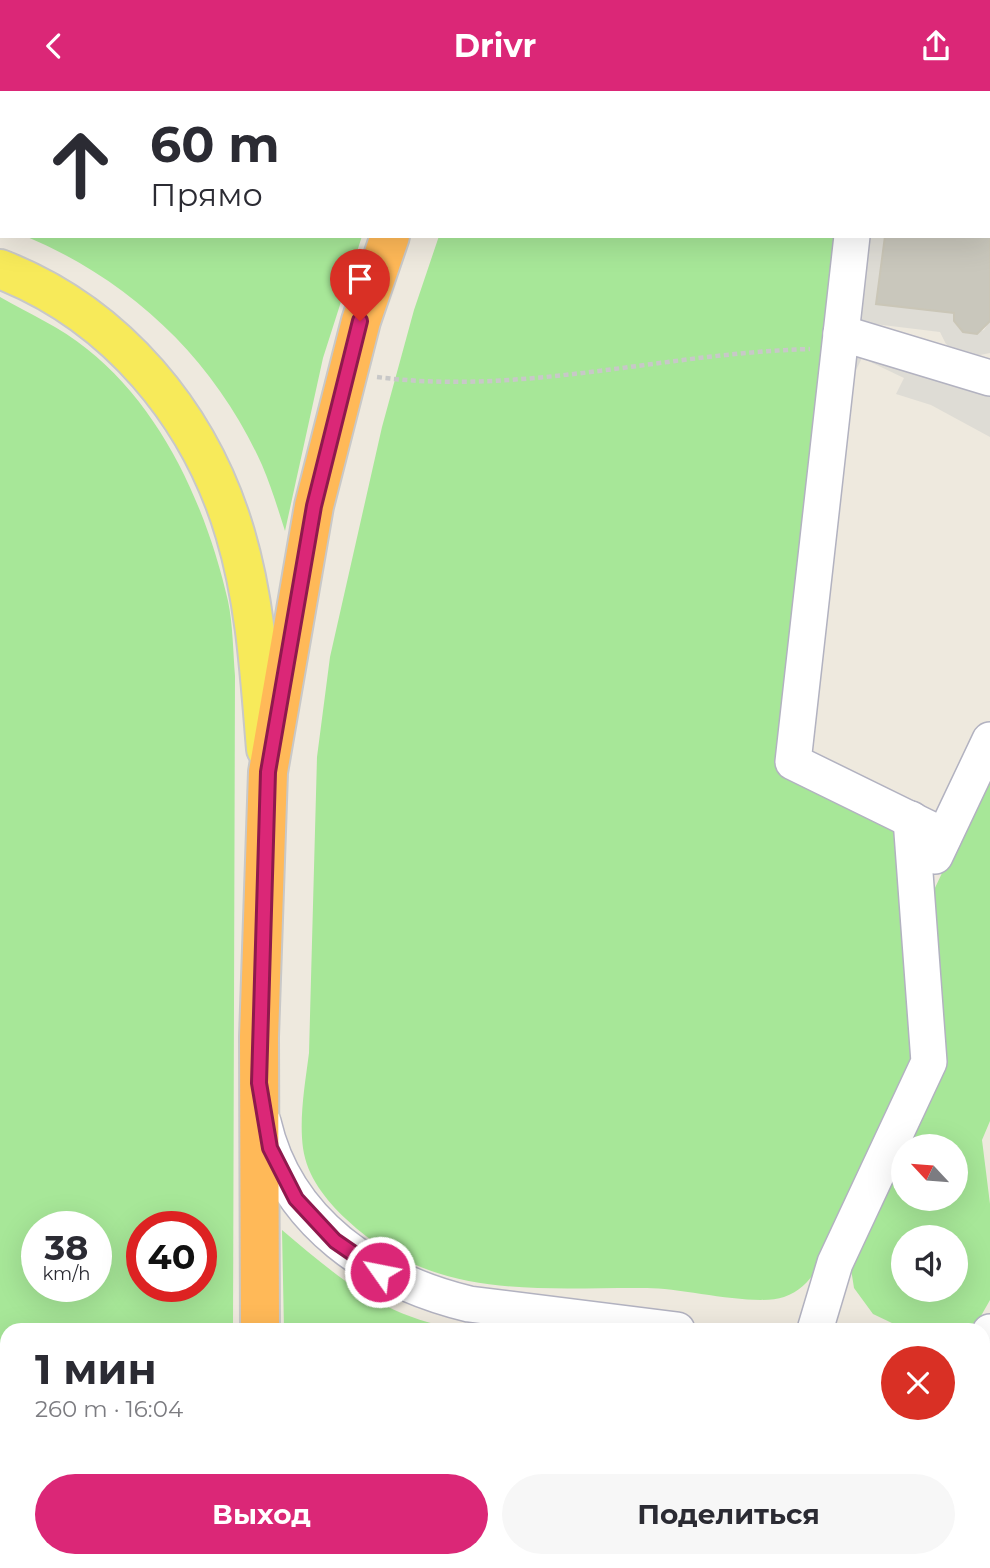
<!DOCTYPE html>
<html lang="ru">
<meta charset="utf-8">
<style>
body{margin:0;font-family:Montserrat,sans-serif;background:#f7f7f7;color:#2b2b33;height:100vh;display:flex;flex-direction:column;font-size:26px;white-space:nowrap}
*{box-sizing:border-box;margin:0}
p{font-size:23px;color:#7c7c81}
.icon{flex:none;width:38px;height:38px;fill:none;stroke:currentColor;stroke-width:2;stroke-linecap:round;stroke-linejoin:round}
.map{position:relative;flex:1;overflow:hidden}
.panel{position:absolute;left:0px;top:1232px;width:990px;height:245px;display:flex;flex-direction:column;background:#fff;border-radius:21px 21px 0 0;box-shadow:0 7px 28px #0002}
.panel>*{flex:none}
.hud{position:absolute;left:0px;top:0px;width:990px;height:147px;box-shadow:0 7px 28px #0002;background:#fff;color:#2b2b33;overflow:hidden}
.needle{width:46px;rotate:296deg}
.fabs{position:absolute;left:891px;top:1043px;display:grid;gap:14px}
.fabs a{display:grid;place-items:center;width:77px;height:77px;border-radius:50%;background:#fff;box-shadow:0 7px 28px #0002;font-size:35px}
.speed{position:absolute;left:21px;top:1120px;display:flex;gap:14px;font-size:35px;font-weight:700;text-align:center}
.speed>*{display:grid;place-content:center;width:91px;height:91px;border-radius:50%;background:#fff;box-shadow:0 7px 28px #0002;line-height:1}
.speed small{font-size:18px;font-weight:400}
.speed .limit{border:10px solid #d22;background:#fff;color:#111}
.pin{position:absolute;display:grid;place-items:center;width:60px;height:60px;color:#fff;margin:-72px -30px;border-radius:50% 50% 50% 0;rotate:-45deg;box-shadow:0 0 7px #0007}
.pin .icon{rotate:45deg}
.me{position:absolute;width:77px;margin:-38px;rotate:303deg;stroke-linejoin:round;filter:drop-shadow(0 0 5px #0008)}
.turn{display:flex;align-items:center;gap:24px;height:147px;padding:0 35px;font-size:32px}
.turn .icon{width:91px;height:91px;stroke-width:2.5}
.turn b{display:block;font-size:49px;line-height:60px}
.round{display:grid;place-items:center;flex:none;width:74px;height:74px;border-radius:37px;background:#f7f7f7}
.overview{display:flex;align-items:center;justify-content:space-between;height:119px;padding:0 35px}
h1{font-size:42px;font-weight:700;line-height:52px}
.cta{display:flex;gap:14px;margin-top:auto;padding:14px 35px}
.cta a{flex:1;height:80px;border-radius:42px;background:#db2777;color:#fff;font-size:28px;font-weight:700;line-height:80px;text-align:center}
.cta a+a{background:#f7f7f7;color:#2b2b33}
header{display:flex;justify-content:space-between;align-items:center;height:91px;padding:0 35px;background:#db2777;color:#fff;font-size:32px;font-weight:700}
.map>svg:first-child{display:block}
.green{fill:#a7e798;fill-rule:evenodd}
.plaza{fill:#dedcd5}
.building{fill:#c9c7bc;stroke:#cac6b7;stroke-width:2}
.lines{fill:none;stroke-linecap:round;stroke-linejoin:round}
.minor-casing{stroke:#b2b2c0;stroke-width:38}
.major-casing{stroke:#c8c8c8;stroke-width:42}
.highway-casing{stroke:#c8c8c8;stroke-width:42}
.path{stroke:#c8c8c8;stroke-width:4.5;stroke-dasharray:5 3.5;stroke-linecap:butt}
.minor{stroke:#fff;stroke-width:35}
.major{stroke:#f7ea5a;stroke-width:38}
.highway{stroke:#ffb958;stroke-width:38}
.route-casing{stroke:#8e194d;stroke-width:18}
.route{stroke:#db2777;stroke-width:12}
</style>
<header><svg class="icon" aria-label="back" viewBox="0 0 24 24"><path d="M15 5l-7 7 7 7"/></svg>Drivr<svg class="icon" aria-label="share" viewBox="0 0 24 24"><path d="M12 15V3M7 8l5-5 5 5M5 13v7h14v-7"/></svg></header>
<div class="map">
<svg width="990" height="1477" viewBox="0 0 990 1477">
<rect width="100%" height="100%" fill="#eee9de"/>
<g class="green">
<path d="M0 0H422L2 2V136Z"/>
<path d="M503 0H857L502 2Z"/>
<path d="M25 145H362L323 267 285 440C278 418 271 395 262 374 215 269 131 189 25 145Z"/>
<path d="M439 145H841L780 677 891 735 898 748 917 960 819 1175C810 1189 801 1200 784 1206 755 1216 682 1197 647 1197 538 1196 434 1211 346 1128 326 1109 307 1086 303 1057 299 1027 305 993 309 962L317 666 330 566 382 336 414 219Z"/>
<path d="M0 206C28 222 62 237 87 258 163 318 207 418 228 510 233 534 233 560 235 585L233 1239H7V1430L0 1423ZM37 1136H96V1195H37ZM142 1136H201V1195H142Z"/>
<path d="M990 680V1030L982 1049 990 1113V1209L973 1239H917L894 1233 873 1223 854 1197 851 1178 903 1060V1108H956V1055H905L934 799ZM903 1146H956V1199H903Z"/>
<path d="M282 1139C340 1188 389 1231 469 1239H284Z"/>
<path d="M50 1470H227L226 1477H57Z"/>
<path d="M332 1470H576L575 1477H331Z"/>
</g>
<g class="plaza">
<path d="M865 145H885L877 213 954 222 958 236 970 243 984 239 990 230V262L970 266 957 262 946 253 940 241 866 232 858 227Z"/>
<path d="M850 262 990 299V346L931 314 896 303 904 287 862 267 854 283Z"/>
</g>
<path class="building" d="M902 0H990V230L977 243 963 241 954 230V222L876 213 885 145H989V2Z"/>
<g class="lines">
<defs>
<g id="minor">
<path d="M868 2V0"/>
<path d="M852 145 793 671 944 745"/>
<path d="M841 242 990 287"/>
<path d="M935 765 990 649"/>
<path d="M263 1031C286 1132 374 1190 469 1213L677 1239"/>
<path d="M815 1239 835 1172 929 971 911 728"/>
<path d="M984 1269 990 1241"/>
<path d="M984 1301 990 1302"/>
<path d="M984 1399 990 1391"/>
<path d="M803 1470 808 1477"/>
<path d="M273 1477 276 1470"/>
<path d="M608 1477 609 1470"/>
<path d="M693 1477 694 1470"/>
<path d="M892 1477 908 1470"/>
</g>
<path id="major" d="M0 178C116 223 200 324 235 442 256 512 260 586 266 658"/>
<g id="highway">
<path d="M447 2 448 0"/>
<path d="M260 1239 259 946 268 681 314 415 361 230 390 145"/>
<path d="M255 1477V1470"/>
</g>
</defs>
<use href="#minor" class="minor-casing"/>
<use href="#major" class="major-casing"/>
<use href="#highway" class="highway-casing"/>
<path class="path" d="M377 286C522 305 665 262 810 258"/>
<use href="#minor" class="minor"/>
<use href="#major" class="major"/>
<use href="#highway" class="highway"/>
</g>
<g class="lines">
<defs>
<path id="route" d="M360 230 314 415 268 681 259 992 270 1057 296 1108 335 1150 380 1181"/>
</defs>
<use href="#route" class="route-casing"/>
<use href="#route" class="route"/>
</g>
</svg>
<div class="fabs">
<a><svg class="needle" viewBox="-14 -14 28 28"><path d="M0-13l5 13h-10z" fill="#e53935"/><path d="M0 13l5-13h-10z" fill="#7c7c81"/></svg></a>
<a><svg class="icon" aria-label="sound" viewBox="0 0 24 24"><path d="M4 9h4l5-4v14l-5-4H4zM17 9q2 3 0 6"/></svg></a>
</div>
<div class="speed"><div>38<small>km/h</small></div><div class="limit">40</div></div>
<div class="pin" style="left:360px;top:230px;background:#d93025"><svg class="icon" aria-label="arrive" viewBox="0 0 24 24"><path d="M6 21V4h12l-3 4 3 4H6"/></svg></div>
<svg class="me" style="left:380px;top:1181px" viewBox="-20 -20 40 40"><circle r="17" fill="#db2777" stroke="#fff" stroke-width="3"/><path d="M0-11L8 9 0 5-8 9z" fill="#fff"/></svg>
<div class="hud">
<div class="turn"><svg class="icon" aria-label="ahead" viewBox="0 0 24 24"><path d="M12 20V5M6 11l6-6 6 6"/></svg><div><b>60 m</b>Прямо</div></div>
</div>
<section class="panel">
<div class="overview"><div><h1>1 мин</h1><p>260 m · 16:04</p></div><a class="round" style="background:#d93025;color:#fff"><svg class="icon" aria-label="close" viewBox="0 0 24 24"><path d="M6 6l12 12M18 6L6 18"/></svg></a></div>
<div class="cta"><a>Выход</a><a>Поделиться</a></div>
</section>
</div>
